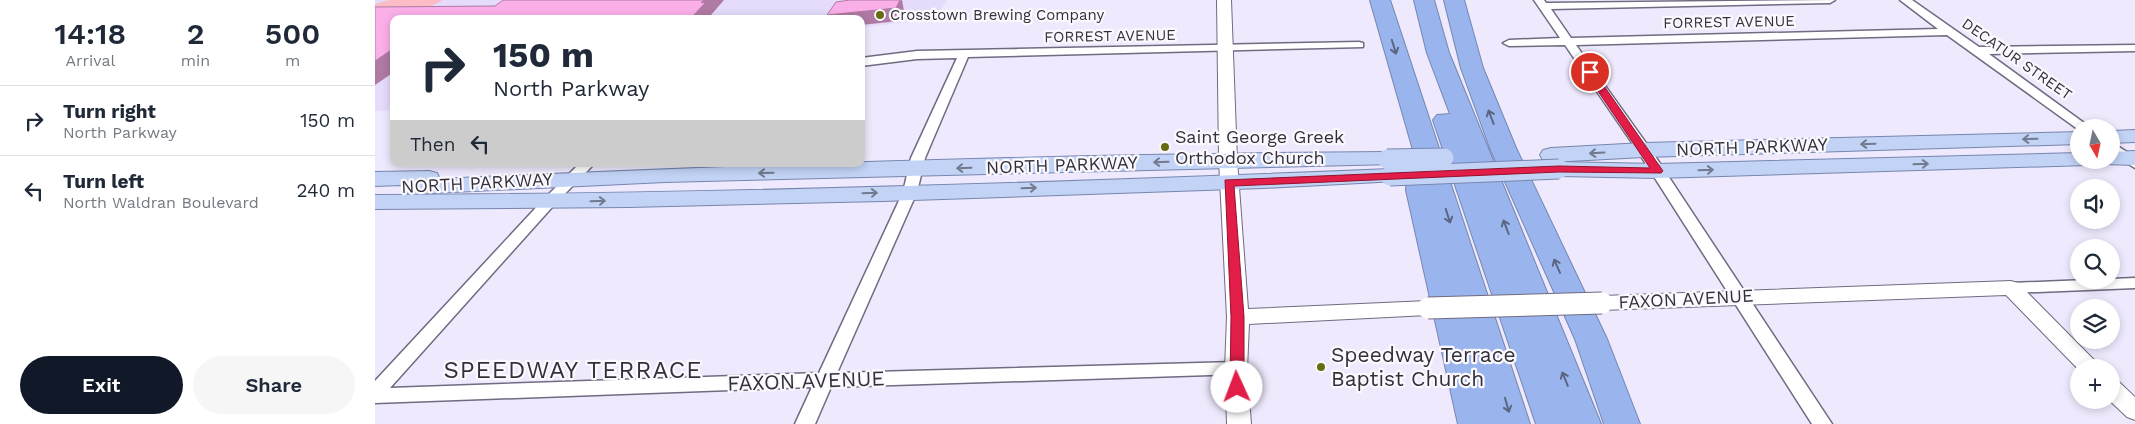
<!DOCTYPE html>
<style>
body{margin:0;font-family:"Work Sans",sans-serif;background:#f6f6f7;color:#1f2937;height:100vh;display:flex;flex-direction:column;font-size:19px;white-space:nowrap}
*{box-sizing:border-box;margin:0}
p{font-size:16px;color:#747a83}
.icon{flex:none;width:28px;height:28px;fill:none;stroke:currentColor;stroke-width:2;stroke-linecap:round;stroke-linejoin:round}
.map{position:relative;flex:1;overflow:hidden}
.sheet{display:flex;flex-direction:column;background:#fff;width:375px}
.sheet>*{flex:none}
.top-card{position:absolute;left:15px;top:15px;width:475px;height:152px;border-radius:10px;box-shadow:0 2px 8px #0003;background:#fff;color:#1f2937;overflow:hidden}
.needle{width:32px;rotate:171deg}
.fabs{position:absolute;left:1695px;top:119px;display:grid;gap:10px}
.fabs a{display:grid;place-items:center;width:50px;height:50px;border-radius:50%;background:#fff;box-shadow:0 2px 8px #0003;font-size:25px}
.pin{position:absolute;display:grid;place-items:center;width:42px;height:42px;color:#fff;margin:-21px;border:2px solid #fff;border-radius:50%;box-shadow:0 1px 5px #0007}
.me{position:absolute;width:55px;margin:-28px;rotate:358deg;stroke-linejoin:round;filter:drop-shadow(0 0 4px #0008)}
.turn{display:flex;align-items:center;gap:18px;height:105px;padding:0 20px;font-size:22px}
.turn .icon{width:65px;height:65px;stroke-width:2.5}
.turn b{display:block;font-size:35px;line-height:42px}
.then{display:flex;align-items:center;height:48px;padding:0 20px;background:#0003;gap:10px;font-size:19px}
.eta{display:flex;justify-content:space-evenly;align-items:center;height:85px;text-align:center}
.eta b{font-size:30px;font-weight:600;line-height:35px}
.button{display:flex;gap:10px;margin-top:auto;padding:10px 20px}
.button a{flex:1;height:58px;border-radius:30px;background:#111827;color:#fff;font-size:20px;font-weight:600;line-height:58px;text-align:center}
.button a+a{background:#f6f6f7;color:#1f2937}
ul{padding:0;list-style:none}
li{display:flex;align-items:center;gap:15px;height:70px;padding:0 20px;border-top:1px solid #e0e1e3}
li div{flex:1}
li b{display:block;font-size:19px}
li em{font-style:normal}
main{display:flex;flex:1;min-height:0}
.map>svg:first-child{display:block}
.built{fill:#e5dbfb}
.green{fill:#fbbcc5}
.lines{fill:none;stroke-linecap:round;stroke-linejoin:round}
.minor-casing{stroke:#716a80;stroke-width:3}
.tertiary-casing{stroke:#716a80;stroke-width:2}
.primary-casing{stroke:#7686af;stroke-width:2}
.motorway-casing{stroke:#7686af;stroke-width:2}
.minor{fill:#fff;fill-rule:evenodd}
.tertiary{fill:#fff;fill-rule:evenodd}
.primary{fill:#c2d3f5;fill-rule:evenodd}
.motorway{fill:#9ab5ee;fill-rule:evenodd}
.tertiary-bridge-casing{stroke:#716a80;stroke-width:23;stroke-linecap:butt}
.primary-bridge-casing{stroke:#7686af;stroke-width:21;stroke-linecap:butt}
.tertiary-bridge{stroke:#fff;stroke-width:21}
.primary-bridge{stroke:#c2d3f5;stroke-width:19}
.shaded-wall{fill:#af7aa3}
.building{fill:#faafe9;stroke:#af7aa3}
.oneway{stroke:#5c6582}
.oneway2{stroke:#73798e}
.route{fill:#e11d48;stroke:#92132f}
.poi-dot{fill:#676c11;stroke:#fbf9fe;stroke-width:2}
.labels{text-anchor:middle;stroke-width:4.5;stroke-linejoin:round;paint-order:stroke}
.far-poi-label{font-size:15px;fill:#33303a;stroke:#fbf9fe;text-anchor:start}
.far-street-label{font-size:15px;fill:#33303a;stroke:#fbf9fe}
.poi-label{font-size:18px;fill:#33303a;stroke:#fbf9fe;text-anchor:start}
.street-label{font-size:18px;fill:#33303a;stroke:#fbf9fe}
.near-poi-label{font-size:21px;fill:#33303a;stroke:#fbf9fe;text-anchor:start}
.near-street-label{font-size:21px;fill:#33303a;stroke:#fbf9fe}
.near-quarter-label{font-size:24px;letter-spacing:1px;fill:#33303a;stroke:#fbf9fe}
</style>
<main>
<section class="sheet">
<div class="eta">
<div><b>14:18</b><p>Arrival</p></div>
<div><b>2</b><p>min</p></div>
<div><b>500</b><p>m</p></div>
</div>
<ul>
<li><svg class="icon" aria-label="right" viewBox="0 0 24 24"><path d="M7 20v-9h11M14 6l5 5-5 5"/></svg><div><b>Turn right</b><p>North Parkway</p></div><em>150 m</em></li>
<li><svg class="icon" aria-label="left" viewBox="0 0 24 24"><path d="M17 20v-9H6M10 6l-5 5 5 5"/></svg><div><b>Turn left</b><p>North Waldran Boulevard</p></div><em>240 m</em></li>
</ul>
<div class="button"><a>Exit</a><a>Share</a></div>
</section>
<div class="map">
<svg width="1760" height="424" viewBox="0 0 1760 424">
<rect width="100%" height="100%" fill="#efe9fe"/>
<path class="built" d="M0 0H572L561 18 486 28V19H19V110L0 111Z"/>
<path class="green" d="M14 0H68L49 10 0 11V4Z"/>
<g class="lines">
<defs>
<g id="minor">
<path d="M1159 0H1169L1171 3 1460 0 1455 3 1176 9 1196 38 1563 29 1525 0H1537L1604 47 1760 45V51L1614 54 1716 128H1704V130L1572 35 1201 45 1276 150 1457 424H1437L1262 150 1190 45 1134 46 1128 43 1134 40 1185 38Z"/>
<path d="M984 42 988 43V47L593 57 550 158 542 192 462 373 861 362 867 364 870 369 867 374 456 387 440 424H420L437 387 0 403V381L169 199 204 164H219L179 205 15 388 444 373 528 192 536 158 582 58 542 59 486 66V58L542 51Z"/>
<path d="M1736 142 1760 157V168L1736 153Z"/>
<path d="M1760 278V288L1636 293 1630 292 1628 288 1630 284 1636 283Z"/>
</g>
<g id="tertiary">
<path d="M842 0H856L862 160 873 309 1053 301 1061 303 1064 308 1061 313 1053 315 874 324 872 369 876 424H852L850 369 852 317 844 160Z"/>
<path d="M1636 281 1643 283 1727 368H1704V370L1631 295 1227 310 1220 308 1216 303 1220 298 1227 296Z"/>
<path d="M1736 380 1744 382 1760 397V420L1752 417 1734 400H1736Z"/>
</g>
<g id="primary">
<path d="M1760 130V142L1736 143V131Z"/>
<path d="M1704 132V144L1269 157 1176 162 1168 160 1165 155 1168 150 1176 148 1269 143Z"/>
<path d="M1760 151V165L1728 164 1726 160H1736V152Z"/>
<path d="M1012 152 1020 154 1023 159 1020 164 290 182 37 194 29 192 27 185 0 186V172L54 171 62 173 65 179C381 164 695 154 1012 152Z"/>
<path d="M1704 153V160H1715L1712 165 1282 178 1184 176 1176 174 1173 169 1176 164 1184 162 1282 164Z"/>
<path d="M1015 169 1023 171 1026 176 1023 181 888 188 508 201 254 207 0 209V195C339 194 677 183 1015 169Z"/>
</g>
<g id="motorway">
<path d="M995 0H1015L1155 424H1119L1111 393 1119 424H1083L1031 190 1033 156 1038 150Z"/>
<path d="M1039 0H1059L1074 53 1226 424H1161L1058 120 1062 115 1075 114 1052 53Z"/>
<path d="M1069 0H1089L1108 68 1141 148 1232 339 1265 424H1229L1200 339 1115 148 1086 68Z"/>
</g>
</defs>
<use href="#minor" class="minor-casing"/>
<use href="#tertiary" class="tertiary-casing"/>
<use href="#primary" class="primary-casing"/>
<use href="#motorway" class="motorway-casing"/>
<use href="#minor" class="minor"/>
<use href="#tertiary" class="tertiary"/>
<use href="#primary" class="primary"/>
<use href="#motorway" class="motorway"/>
<defs>
<path id="tertiary-bridge" d="M1053 308 1227 303"/>
<g id="primary-bridge">
<path d="M1012 159 1069 158"/>
<path d="M1015 176 1184 169"/>
</g>
</defs>
<use href="#tertiary-bridge" class="tertiary-bridge-casing"/>
<use href="#primary-bridge" class="primary-bridge-casing"/>
<use href="#tertiary-bridge" class="tertiary-bridge"/>
<use href="#primary-bridge" class="primary-bridge"/>
</g>
<g class="shaded-wall">
<path d="M329 0H349L336 15 337 19H315Z"/>
<path d="M527 0 529 11 524 21 486 25V19H453L452 15Z"/>
<path d="M19 48V72L0 85V61Z"/>
</g>
<g class="building">
<path d="M128 0H329L326 3 331 2 315 19H19V48L0 61V7L120 6Z"/>
<path d="M475 0H525L521 8 452 15 461 2Z"/>
</g>
<defs><path id="oneway-shaft" d="M-6 0H5M1.5-3L5.5 0L1.5 3" fill="none" stroke-width="1.6" stroke-linecap="round" stroke-linejoin="round" transform="scale(1.25)"/></defs>
<g class="oneway">
<use href="#oneway-shaft" transform="translate(1019 47) rotate(73)"/>
<use href="#oneway-shaft" transform="translate(1116 117) rotate(-111)"/>
<use href="#oneway-shaft" transform="translate(1073 216) rotate(72)"/>
<use href="#oneway-shaft" transform="translate(1131 227) rotate(-111)"/>
<use href="#oneway-shaft" transform="translate(1182 266) rotate(-114)"/>
<use href="#oneway-shaft" transform="translate(1190 379) rotate(-112)"/>
<use href="#oneway-shaft" transform="translate(1132 405) rotate(74)"/>
</g>
<g class="oneway2">
<use href="#oneway-shaft" transform="translate(1655 139) rotate(178)"/>
<use href="#oneway-shaft" transform="translate(1493 144) rotate(178)"/>
<use href="#oneway-shaft" transform="translate(1222 153) rotate(177)"/>
<use href="#oneway-shaft" transform="translate(786 162) rotate(178)"/>
<use href="#oneway-shaft" transform="translate(1546 164) rotate(-2)"/>
<use href="#oneway-shaft" transform="translate(589 168) rotate(178)"/>
<use href="#oneway-shaft" transform="translate(1331 170) rotate(-2)"/>
<use href="#oneway-shaft" transform="translate(391 173) rotate(179)"/>
<use href="#oneway-shaft" transform="translate(654 188) rotate(-2)"/>
<use href="#oneway-shaft" transform="translate(495 193) rotate(-2)"/>
<use href="#oneway-shaft" transform="translate(223 201) rotate(-2)"/>
</g>
<path class="route" d="M1212 70H1218L1288 171 1286 173 1184 172 859 186 869 317V387L862 392 857 391 855 387 856 317 850 180 1184 166 1275 168 1210 72Z"/>
<g class="poi-dot">
<circle cx="505" cy="15" r="5"/>
<circle cx="790" cy="147" r="5"/>
<circle cx="946" cy="367" r="5"/>
</g>
<g class="labels">
<g class="far-poi-label">
<text x="515" y="20">Crosstown Brewing Company</text>
</g>
<g class="far-street-label">
<text transform="translate(1354 22) rotate(-1)" y="5">FORREST AVENUE</text>
<text transform="translate(735 36) rotate(-1)" y="5">FORREST AVENUE</text>
<text transform="translate(1642 59) rotate(35)" y="5">DECATUR STREET</text>
</g>
<g class="poi-label">
<text x="800" y="143">Saint George Greek<tspan x="800" dy="21">Orthodox Church</tspan></text>
</g>
<g class="street-label">
<text transform="translate(1377 147) rotate(-2)" y="6">NORTH PARKWAY</text>
<text transform="translate(687 165) rotate(-2)" y="6">NORTH PARKWAY</text>
<text transform="translate(102 183) rotate(-3)" y="6">NORTH PARKWAY</text>
<text transform="translate(1311 299) rotate(-3)" y="6">FAXON AVENUE</text>
</g>
<g class="near-poi-label">
<text x="956" y="362">Speedway Terrace<tspan x="956" dy="24">Baptist Church</tspan></text>
</g>
<g class="near-street-label">
<text transform="translate(431 381) rotate(-2)" y="7">FAXON AVENUE</text>
</g>
<g class="near-quarter-label">
<text x="198" y="378">SPEEDWAY TERRACE</text>
</g>
</g>
</svg>
<div class="fabs">
<a><svg class="needle" viewBox="-14 -14 28 28"><path d="M0-13l5 13h-10z" fill="#e53935"/><path d="M0 13l5-13h-10z" fill="#747a83"/></svg></a>
<a><svg class="icon" aria-label="sound" viewBox="0 0 24 24"><path d="M4 9h4l5-4v14l-5-4H4zM17 9q2 3 0 6"/></svg></a>
<a><svg class="icon" aria-label="search" viewBox="0 0 24 24"><circle cx="10" cy="10" r="6"/><path d="M15 15l6 6"/></svg></a>
<a><svg class="icon" aria-label="layers" viewBox="0 0 24 24"><path d="M12 4l9 5-9 5-9-5zM3 14l9 5 9-5"/></svg></a>
<a>+</a>
</div>
<div class="pin" style="left:1215px;top:72px;background:#d93025"><svg class="icon" aria-label="arrive" viewBox="0 0 24 24"><path d="M6 21V4h12l-3 4 3 4H6"/></svg></div>
<svg class="me" style="left:862px;top:387px" viewBox="-20 -20 40 40"><circle r="19" fill="#fff"/><path d="M0-13L10 11 0 6-10 11z" fill="#e11d48"/></svg>
<div class="top-card">
<div class="turn"><svg class="icon" aria-label="right" viewBox="0 0 24 24"><path d="M7 20v-9h11M14 6l5 5-5 5"/></svg><div><b>150 m</b>North Parkway</div></div>
<div class="then">Then<svg class="icon" aria-label="left" viewBox="0 0 24 24"><path d="M17 20v-9H6M10 6l-5 5 5 5"/></svg></div>
</div>
</div>
</main>
